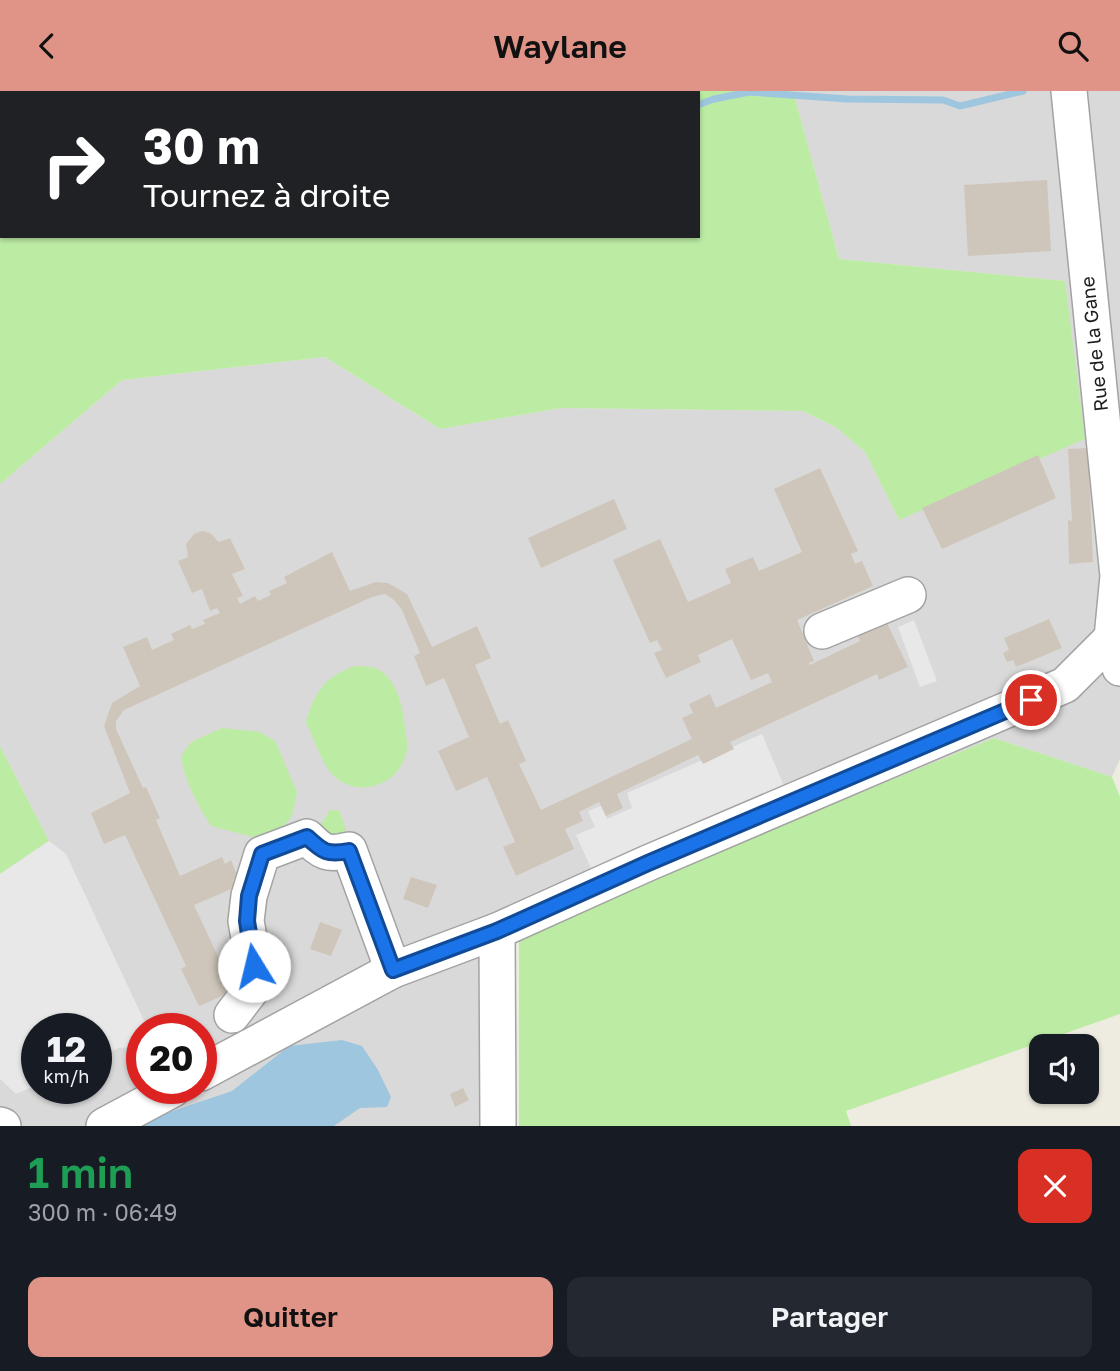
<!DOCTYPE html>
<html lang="fr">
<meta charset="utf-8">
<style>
body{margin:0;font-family:"Golos Text",sans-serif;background:#242831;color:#f1f3f6;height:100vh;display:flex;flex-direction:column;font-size:26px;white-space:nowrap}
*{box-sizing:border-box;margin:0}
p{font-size:23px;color:#9ea1a6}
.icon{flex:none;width:38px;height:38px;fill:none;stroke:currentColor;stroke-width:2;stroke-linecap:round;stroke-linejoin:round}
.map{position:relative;height:1035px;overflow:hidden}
.drawer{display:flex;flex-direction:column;background:#171b24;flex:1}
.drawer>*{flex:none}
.guide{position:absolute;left:0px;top:0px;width:700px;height:147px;box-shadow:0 2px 5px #0004;background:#202124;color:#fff;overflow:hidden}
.tools{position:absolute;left:1029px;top:943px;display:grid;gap:14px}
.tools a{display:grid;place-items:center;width:70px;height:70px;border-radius:14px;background:#171b24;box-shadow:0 2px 5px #0004;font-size:35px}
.speed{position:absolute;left:21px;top:922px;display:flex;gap:14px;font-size:35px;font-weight:700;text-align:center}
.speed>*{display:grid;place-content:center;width:91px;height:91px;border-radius:50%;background:#171b24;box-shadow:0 2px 5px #0004;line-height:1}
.speed small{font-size:18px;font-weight:400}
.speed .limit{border:10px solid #d22;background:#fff;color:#111}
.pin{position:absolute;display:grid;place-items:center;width:60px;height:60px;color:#fff;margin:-30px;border:4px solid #fff;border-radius:50%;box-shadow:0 2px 7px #0007}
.me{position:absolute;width:77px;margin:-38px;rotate:351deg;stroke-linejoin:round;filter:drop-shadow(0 0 5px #0008)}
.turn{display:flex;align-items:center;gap:24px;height:147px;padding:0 28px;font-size:32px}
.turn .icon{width:91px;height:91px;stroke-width:2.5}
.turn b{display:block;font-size:49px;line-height:60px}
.round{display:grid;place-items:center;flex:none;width:74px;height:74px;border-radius:14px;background:#242831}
.summary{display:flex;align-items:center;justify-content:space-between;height:119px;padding:0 28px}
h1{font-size:42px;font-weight:600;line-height:52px;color:#1e9e55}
.cta{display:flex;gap:14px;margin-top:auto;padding:14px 28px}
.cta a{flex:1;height:80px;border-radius:14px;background:#df9487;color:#111;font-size:28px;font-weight:600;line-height:80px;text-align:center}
.cta a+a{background:#242831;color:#f1f3f6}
header{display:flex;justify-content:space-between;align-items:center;height:91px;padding:0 28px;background:#df9487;color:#111;font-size:32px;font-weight:600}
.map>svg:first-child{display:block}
.residential{fill:#dad9d9;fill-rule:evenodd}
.grass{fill:#bceca3}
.forest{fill:#9bd093}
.parking{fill:#e8e8e8}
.water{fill:#9ec6df}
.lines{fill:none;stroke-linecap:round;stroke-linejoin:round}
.stream{stroke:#9ec6df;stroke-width:7}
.building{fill:#cec6ba}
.minor-casing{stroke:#a3a3a3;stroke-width:38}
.minor{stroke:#fff;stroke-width:35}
.route-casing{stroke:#114b97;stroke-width:18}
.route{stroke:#1a73e8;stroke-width:12}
.labels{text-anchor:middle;stroke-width:5;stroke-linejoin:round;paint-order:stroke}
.street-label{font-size:19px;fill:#1c1c1c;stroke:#fff}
</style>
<header><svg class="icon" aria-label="back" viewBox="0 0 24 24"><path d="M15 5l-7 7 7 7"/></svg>Waylane<svg class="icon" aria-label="search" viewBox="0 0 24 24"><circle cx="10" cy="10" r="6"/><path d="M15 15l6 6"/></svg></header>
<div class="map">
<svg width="1120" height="1035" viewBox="0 0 1120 1035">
<rect width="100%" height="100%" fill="#eeece1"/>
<path class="residential" d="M793 0H1120V668L1112 686 994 647 488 854 490 1035H0V783L49 750 0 655V393L122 289 325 266 440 338 561 317 803 320 837 337 865 361 899 429 1065 190 839 168ZM37 938H96V998H37ZM142 938H201V998H142Z"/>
<g class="grass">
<path d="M0 0 434 2H2V145H698V2L635 0H793L839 168 1065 190 1085 348 899 429 865 361 837 337 803 320 561 317 440 338 325 266 122 289 0 393Z"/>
<path d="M355 575C360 575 366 575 371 576 396 581 403 616 405 637 406 644 408 653 407 659 399 699 348 711 326 675 318 661 312 645 306 631 314 602 325 585 355 575Z"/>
<path d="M222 637 260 641 275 650 297 701 292 725 283 736 272 743 253 746 211 735C197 712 185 692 181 665L191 651Z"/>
<path d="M994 647 1112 686 1120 706V923L846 1020 851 1035H519V841Z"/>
<path d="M0 655 49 750 0 783Z"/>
<path d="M330 719H339L346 739 344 744 326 745 321 734Z"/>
</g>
<path class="forest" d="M429 0H635V2H434Z"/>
<g class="parking">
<path d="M914 529 937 590 920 596 898 536Z"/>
<path d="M762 643 784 695 592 779 576 744 595 736 588 720 601 715 607 728 632 717 627 702Z"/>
<path d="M49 750 66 763 148 938H142V955L119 957 96 967V938H37V994L16 1003 0 988V783Z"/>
</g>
<path class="water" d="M342 949 362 955 378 979 391 1006 387 1016 360 1017 334 1035H138L143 1030 232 1000 289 955Z"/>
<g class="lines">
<g class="stream">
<path d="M455 0 461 2"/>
<path d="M698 14 714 8 749 1 847 8 943 9 960 15 1023 0"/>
</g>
</g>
<g class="building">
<path d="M1047 89 1051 160 968 165 964 94Z"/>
<path d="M1088 357 1093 471 1069 473 1068 429 1072 430 1068 358Z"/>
<path d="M1038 364 1056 407 942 458 922 417Z"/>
<path d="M820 377 858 460 851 463 855 473 862 470 873 495 797 529 814 570 809 572 810 574 860 550 854 537 876 536 887 532 908 576 879 589 877 583 730 651 734 658 703 673 698 664 617 703 623 717 606 725 599 711 579 721 583 730 565 738 574 758 516 785 503 756 515 751 487 686 456 700 438 660 469 646 444 587 426 595 414 565 420 562 402 519 394 509 385 503 372 506 124 619 116 630V638L143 697 146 696 160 727 156 729 180 785 222 766 225 773 231 769 238 786 233 789 236 796 194 814 221 872 225 870 238 898 199 915 181 878 186 875 125 744 104 753 91 722 130 702 104 635 112 612 140 595 123 556 147 546 152 559 174 549 171 543 190 534 192 538 205 533 203 529 220 522 217 517 210 520 202 498 192 502 178 470 188 466 186 453 194 443 202 440 210 442 219 451 230 447 245 478 232 483 243 505 237 507 240 513 255 505 258 510 271 504 269 500 287 492 284 486 332 461 350 500 376 491 388 492 407 503 432 556 477 535 491 567 475 574 500 633 508 629 526 670 519 673 541 719 692 648 682 627 693 622 689 613 710 603 716 617 772 591 768 582 751 589 732 548 698 564 701 571 666 587 654 562 662 559 657 549 650 552 613 469 660 448 688 511 731 492 725 478 753 466 759 480 802 461 774 398Z"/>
<path d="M614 408 627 438 541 477 528 447Z"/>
<path d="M1049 528 1062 557 1016 576 1013 569 1007 571 1003 562 1009 559 1004 547Z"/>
<path d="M411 786 437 794 428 817 403 808Z"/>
<path d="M320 831 342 839 331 865 310 858Z"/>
<path d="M463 997 469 1009 455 1016 450 1003Z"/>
</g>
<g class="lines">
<defs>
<g id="minor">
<path d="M1069 0 1118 485 1112 547 1120 577"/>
<path d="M822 540 908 504"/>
<path d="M497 840 498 1035"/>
<path d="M232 924 252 898 254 875 246 830 249 805 262 763 307 746C323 762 327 764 349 759L393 879"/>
<path d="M201 982 393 879 497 840 648 772 1065 594 1112 547"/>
<path d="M0 1034 3 1035"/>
<path d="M104 1035 173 998"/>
</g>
</defs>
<use href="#minor" class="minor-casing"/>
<use href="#minor" class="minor"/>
</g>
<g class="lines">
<defs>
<path id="route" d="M254 875 247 830 249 805 262 763 307 746C323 761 327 764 349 760L393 879 497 840 648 772 1031 609"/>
</defs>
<use href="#route" class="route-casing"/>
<use href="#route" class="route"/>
</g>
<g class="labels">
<g class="street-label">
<text transform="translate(1094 253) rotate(-96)" y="7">Rue de la Gane</text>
</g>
</g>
</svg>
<div class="tools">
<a><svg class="icon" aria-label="sound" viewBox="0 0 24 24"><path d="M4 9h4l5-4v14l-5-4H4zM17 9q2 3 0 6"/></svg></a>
</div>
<div class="speed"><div>12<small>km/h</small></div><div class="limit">20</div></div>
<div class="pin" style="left:1031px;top:609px;background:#d93025"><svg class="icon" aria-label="arrive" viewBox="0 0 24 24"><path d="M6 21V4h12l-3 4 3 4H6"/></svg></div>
<svg class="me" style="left:254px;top:875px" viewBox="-20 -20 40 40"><circle r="19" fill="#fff"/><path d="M0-13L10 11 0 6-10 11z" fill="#1a73e8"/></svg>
<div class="guide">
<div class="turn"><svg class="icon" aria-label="right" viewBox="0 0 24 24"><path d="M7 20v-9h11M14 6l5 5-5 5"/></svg><div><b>30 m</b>Tournez à droite</div></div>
</div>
</div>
<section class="drawer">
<div class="summary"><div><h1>1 min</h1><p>300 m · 06:49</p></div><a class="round" style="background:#d93025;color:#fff"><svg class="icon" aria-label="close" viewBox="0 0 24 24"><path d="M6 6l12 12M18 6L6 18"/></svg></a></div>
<div class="cta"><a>Quitter</a><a>Partager</a></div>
</section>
